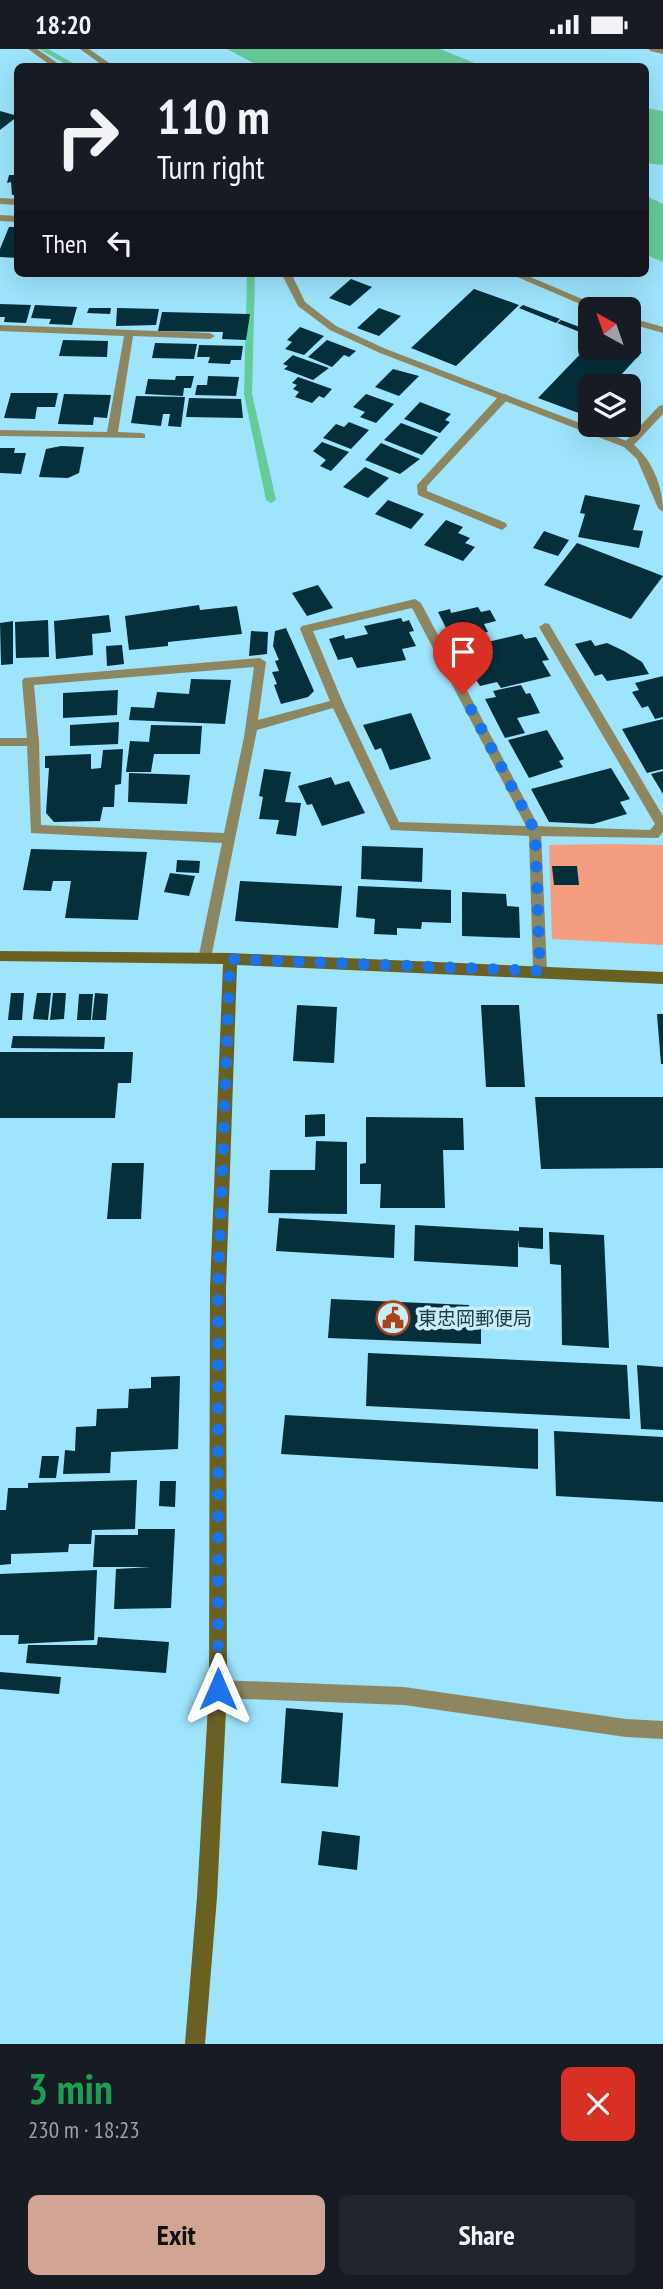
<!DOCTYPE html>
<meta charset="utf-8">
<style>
body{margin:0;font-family:"PT Sans Narrow","Noto Sans JP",sans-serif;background:#20242c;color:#f1f3f6;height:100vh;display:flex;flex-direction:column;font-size:26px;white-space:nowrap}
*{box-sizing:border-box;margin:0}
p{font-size:23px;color:#9ea1a6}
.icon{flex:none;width:38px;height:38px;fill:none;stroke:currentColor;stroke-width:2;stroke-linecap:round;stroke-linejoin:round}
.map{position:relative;height:1995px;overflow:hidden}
.panel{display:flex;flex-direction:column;background:#171b24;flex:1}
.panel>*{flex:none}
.guide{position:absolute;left:14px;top:14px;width:635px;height:214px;border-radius:10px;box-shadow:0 7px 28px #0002;background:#171b24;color:#f1f3f6;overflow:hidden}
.needle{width:46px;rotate:320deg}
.fabs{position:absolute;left:578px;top:248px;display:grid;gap:14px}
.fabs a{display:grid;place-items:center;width:63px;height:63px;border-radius:10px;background:#171b24;box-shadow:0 7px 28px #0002;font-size:35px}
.pin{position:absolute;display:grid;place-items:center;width:60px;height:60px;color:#fff;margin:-72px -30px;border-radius:50% 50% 50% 0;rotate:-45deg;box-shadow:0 0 7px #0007}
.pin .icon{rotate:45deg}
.me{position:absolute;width:77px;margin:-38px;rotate:0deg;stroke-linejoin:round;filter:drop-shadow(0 0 5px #0008)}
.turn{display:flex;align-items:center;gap:24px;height:147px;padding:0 28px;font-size:32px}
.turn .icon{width:91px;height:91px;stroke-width:2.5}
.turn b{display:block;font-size:49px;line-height:60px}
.then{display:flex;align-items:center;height:66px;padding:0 28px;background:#0003;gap:14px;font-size:26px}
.round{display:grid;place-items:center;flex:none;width:74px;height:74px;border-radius:10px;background:#20242c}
.summary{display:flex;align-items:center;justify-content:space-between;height:119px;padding:0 28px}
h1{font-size:42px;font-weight:600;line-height:52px;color:#1e9e55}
.cta{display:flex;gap:14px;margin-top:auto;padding:14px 28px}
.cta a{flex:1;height:80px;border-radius:10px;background:#d1a493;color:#111;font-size:28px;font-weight:600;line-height:80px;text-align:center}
.cta a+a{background:#20242c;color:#f1f3f6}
.status{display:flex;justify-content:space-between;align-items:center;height:49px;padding:0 35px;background:#171b24;direction:ltr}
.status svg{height:19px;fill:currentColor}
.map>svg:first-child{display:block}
.green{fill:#f49e7f}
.water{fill:#65cb99}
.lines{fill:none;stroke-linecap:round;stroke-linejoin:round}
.stream{fill:#65cb99;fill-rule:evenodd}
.building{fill:#052f3b}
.lane{fill:#8d8761;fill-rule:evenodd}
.street{fill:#8d8761;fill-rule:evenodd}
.secondary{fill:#6a6021;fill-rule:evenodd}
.route{stroke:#1a73e8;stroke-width:12;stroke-dasharray:0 21.6}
.labels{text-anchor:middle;stroke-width:7;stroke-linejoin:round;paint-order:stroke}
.poi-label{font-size:19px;fill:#173e4a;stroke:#caecf7;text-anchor:start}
</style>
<div class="status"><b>18:20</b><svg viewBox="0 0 49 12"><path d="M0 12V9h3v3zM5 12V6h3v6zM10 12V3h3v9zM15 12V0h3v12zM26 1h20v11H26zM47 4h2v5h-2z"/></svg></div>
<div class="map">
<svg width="663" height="1995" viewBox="0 0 663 1995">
<rect width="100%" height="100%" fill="#9de4fc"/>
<path class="green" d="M611 795 663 796V896L552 890 549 796Z"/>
<g class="water">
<path d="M227 0H440L482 17H259Z"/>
<path d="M646 59 663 62V116L646 114Z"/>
<path d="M646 147 663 155V213L646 206Z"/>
</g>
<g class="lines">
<g class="stream">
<path d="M39 0H48L80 18H71Z"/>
<path d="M287 0H297L257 18H247Z"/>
<path d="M247 224H255L252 345 276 451 271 454 266 451 244 345Z"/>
</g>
</g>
<g class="building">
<path d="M0 62 18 67 0 81Z"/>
<path d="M9 126H18V146H12L11 133 7 134Z"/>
<path d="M9 178H18V209L0 208V200Z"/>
<path d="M351 230 372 238 350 257 329 249Z"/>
<path d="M474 240 519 256 456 317 411 299Z"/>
<path d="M0 255 31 256 26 274 4 273 5 268H0Z"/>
<path d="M35 256 77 258 72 276 49 275 51 270 31 269Z"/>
<path d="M523 256 560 270 556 274 519 259Z"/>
<path d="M89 259H111L110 265 87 264Z"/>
<path d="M117 259 159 260 156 276 116 277Z"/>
<path d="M379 259 401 267 379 287 357 279Z"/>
<path d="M162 263 250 265 246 291 222 290 223 283 158 282Z"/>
<path d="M561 271 590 282V287L557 274Z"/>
<path d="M300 278 324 287 304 306 285 300 292 293 287 291Z"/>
<path d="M63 291 108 292 107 308 59 307Z"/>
<path d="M327 291 356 302 349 308 344 306 332 318 308 308Z"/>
<path d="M155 294 197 295 194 310 152 309Z"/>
<path d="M590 295V299L628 297 642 303 610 338H590V360L584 366 538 349Z"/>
<path d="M199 296 243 297 241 311H231L230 315 208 314 210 308H197Z"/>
<path d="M293 306 295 307 329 319 313 331 284 320 288 317 283 315Z"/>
<path d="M393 320 419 327 399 347 375 338Z"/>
<path d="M176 327H194L191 339H184L183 347 145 345 148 330 175 331Z"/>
<path d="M208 327 239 328 236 347 195 346 197 336H207Z"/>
<path d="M298 328 332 340 324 349 319 347 312 354 295 348 299 343 293 340 297 336 292 334Z"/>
<path d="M11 344H58L55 358H37L35 370 4 369Z"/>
<path d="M64 345 111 346 107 369 94 368 93 376 58 375Z"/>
<path d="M366 345 394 355 376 374 360 368 365 363 353 358Z"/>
<path d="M136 347 185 348 181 378 168 377 170 365H163L161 377 131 374Z"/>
<path d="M189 349 241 350 243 369 186 368Z"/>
<path d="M420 353 451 365 445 371 450 373 440 384 404 370Z"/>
<path d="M349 373 369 381 351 400 323 389 336 375 344 378Z"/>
<path d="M401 374 438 388 422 406 384 391Z"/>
<path d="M322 393 349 403 331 422 320 417 326 411 313 402Z"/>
<path d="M381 394 420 410 400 425 365 411Z"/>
<path d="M61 397 84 398 79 424 68 429 39 428 46 400Z"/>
<path d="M0 399H15L14 404H26L21 425 0 424Z"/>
<path d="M365 418 389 429 368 449 343 438Z"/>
<path d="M585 446 640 456 633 481 643 482 639 499 578 488 585 465 580 464Z"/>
<path d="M388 451 424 465 411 480 375 465Z"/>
<path d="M446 471 463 478 458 484 470 489 465 494 475 498 463 512 424 496Z"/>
<path d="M544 482 569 491 558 507 533 499Z"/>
<path d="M577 494 663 527 631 570 544 536Z"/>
<path d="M318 536 333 559 307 567 292 544Z"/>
<path d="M199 556 200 561 237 557 242 585 168 593V597L129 601 125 567Z"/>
<path d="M478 558 481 563 490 561 496 572 484 575 488 583 457 590 454 584 449 585 438 563 450 560 451 564Z"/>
<path d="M109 566 111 583 92 585 93 606 56 610 54 572Z"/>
<path d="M401 569 403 573 409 571 414 582 409 583 416 597 402 600 406 611 357 619 352 608 338 611 329 590 344 586 345 590 368 585 364 577Z"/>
<path d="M48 571 49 608 16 609 15 573Z"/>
<path d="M13 572V615L1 616 0 574Z"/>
<path d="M286 579 314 642 308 648 281 655 274 636 277 635 272 623 279 622 275 612 279 611 273 597 275 582Z"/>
<path d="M251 582 268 583 267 605 249 607Z"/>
<path d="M522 585 525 590 536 588 549 611 542 612 551 627 501 639 497 633 480 637 457 600Z"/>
<path d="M591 591 595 597 607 594 624 602 642 613 649 625 607 632 602 625 595 627 575 595Z"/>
<path d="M122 596 124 615 107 617 106 597Z"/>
<path d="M663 627V668L655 670 648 657 642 659 632 643 639 641 635 634Z"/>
<path d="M191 630 231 631 225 675 129 671 131 658 154 659 157 643 189 645Z"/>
<path d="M521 636 526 645 530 644 540 664 517 669 525 684 505 689 485 650 496 648 493 642Z"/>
<path d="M118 641 117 666 63 669V644Z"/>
<path d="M411 664 431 710 390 721 381 699 375 701 363 676Z"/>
<path d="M663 670V720L647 724 622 680Z"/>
<path d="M119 673 118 695 70 697V676Z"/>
<path d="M151 676 202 677 200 705H154L151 723H126L130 692 149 693Z"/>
<path d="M547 681 564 710 559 712 563 718 529 729 508 691Z"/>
<path d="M123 700 121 735 115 736 114 758H103L100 772 54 773 46 764 49 719H45V707L91 705V720L101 719 103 701Z"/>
<path d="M611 719 630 750 620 753 627 765 593 775 549 773 531 740Z"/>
<path d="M264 720 291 723 285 753 301 754 296 787 276 785 279 771 259 770 263 748 259 747Z"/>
<path d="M663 722V745L651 725Z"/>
<path d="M129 724 190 726 187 755 128 753Z"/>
<path d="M331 728 335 736 349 732 365 764 322 777 312 755 307 756 298 737Z"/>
<path d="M362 797 423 799 422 833 361 830Z"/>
<path d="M31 800 147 803 138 871 65 869 71 832H53L51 842 23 841Z"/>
<path d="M177 811 200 812 199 824 176 823Z"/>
<path d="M552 817H577L579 836H554Z"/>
<path d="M170 824 195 827 189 847 164 843Z"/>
<path d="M240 832 342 837 338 879 235 872Z"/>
<path d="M358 837 451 841V874L422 873 421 880 397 879V886L374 885 375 870 356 868Z"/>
<path d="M462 843 506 845 507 857 519 858 520 889 462 887Z"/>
<path d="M11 944H24L22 971H8Z"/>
<path d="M37 944H51L48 971 33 970Z"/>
<path d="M53 944H66L64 970 50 971Z"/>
<path d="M95 944 108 945 106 971H92Z"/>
<path d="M79 945H93L91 971H77Z"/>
<path d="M297 956 337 958 334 1014 293 1012Z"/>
<path d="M481 956H519L525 1038H486Z"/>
<path d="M657 965H663V1015H661Z"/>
<path d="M13 987 105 988 104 1000 11 999Z"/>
<path d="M0 1003H133L131 1034H118L115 1069H0Z"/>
<path d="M535 1048H663V1119L541 1120Z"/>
<path d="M325 1065V1087L305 1088V1066Z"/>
<path d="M366 1068 463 1069 464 1101H443L445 1159H380L381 1135H360V1115L366 1114Z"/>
<path d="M316 1092 347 1093V1165L268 1164 270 1121H315Z"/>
<path d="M112 1114H144L141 1170H107Z"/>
<path d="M279 1169 395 1176 394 1209 276 1202Z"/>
<path d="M415 1176 519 1182V1178L543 1179V1200L519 1198 518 1190V1218L414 1212Z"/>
<path d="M549 1183 604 1186 609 1299 562 1296 561 1216 550 1215Z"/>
<path d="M331 1250 469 1256V1279L481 1280V1295L328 1289Z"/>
<path d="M368 1304 627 1316 630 1370 366 1357Z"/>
<path d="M637 1316 663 1318V1381L641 1380Z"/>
<path d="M180 1327 178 1400 111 1403 110 1424 63 1425 65 1401 75 1402 76 1378 96 1377 97 1360 128 1359 129 1340 151 1339V1328Z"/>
<path d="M285 1366 538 1380V1420L281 1405Z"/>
<path d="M554 1382 663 1388V1453L556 1447Z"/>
<path d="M42 1407H59L56 1429H39Z"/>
<path d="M137 1431 135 1480 92 1481 91 1495H69L68 1503 11 1505V1515L0 1516V1461H6L8 1439H28V1434Z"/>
<path d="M160 1432H176L175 1458 159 1457Z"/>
<path d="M138 1480H175L171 1559 114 1560 116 1520 151 1518H93L95 1486H138Z"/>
<path d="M97 1521 94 1591 18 1595 19 1586H0V1525Z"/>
<path d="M98 1588 169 1593 166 1624 26 1614 28 1596H97Z"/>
<path d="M0 1623 61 1628 59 1645 0 1640Z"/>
<path d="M286 1659 343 1664 338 1738 281 1734Z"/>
<path d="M322 1782 360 1787 357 1821 318 1816Z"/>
</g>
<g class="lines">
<g class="lane">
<path d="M28 0H37L63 18H53Z"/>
<path d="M504 345 508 346V350L427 437V442L506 474 507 477 502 481 418 446 417 436 500 346Z"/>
<path d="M663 356V365L632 398H624V394L659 357Z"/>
<path d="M545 574 549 575 663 767V783L658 789 535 787 529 782 535 777 650 781 655 775 539 578Z"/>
</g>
<g class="street">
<path d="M80 0H89L115 18H105Z"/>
<path d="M649 0H663V5L650 2Z"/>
<path d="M0 149 18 150V156L0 155Z"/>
<path d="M0 166 18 167V173L0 172Z"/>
<path d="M281 224H291L305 253 336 277 386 300 632 394C652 411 663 436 663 463L658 459 637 410 624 398 380 304 330 281 298 257Z"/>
<path d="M508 224H521L608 261H594Z"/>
<path d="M628 268 663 278V284L628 274Z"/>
<path d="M0 276 210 284 215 287 210 290 133 287 118 383 141 384 145 385V389L0 387V381L107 383 124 287 0 282Z"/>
<path d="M415 550 421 554 541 782 547 922 545 926H535L533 922 529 787 391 781 333 659 257 681 210 914H200L198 910 222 794 31 784 27 697H0V689H27L22 632 24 629 260 609 266 613 258 671 330 652 300 580 302 577ZM412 559 526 777 399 773 343 654 313 582ZM254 618 244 688 224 784 41 776 39 693 34 636Z"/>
<path d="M218 1631 404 1638 626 1670 663 1672V1690L626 1688 404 1656 218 1649 212 1646 209 1640 212 1634Z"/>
</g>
<path class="secondary" d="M0 902 230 904 663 923V935L237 916 226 1239 227 1640 217 1848 205 1995H185L197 1848 209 1640 210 1239 223 915 0 912Z"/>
</g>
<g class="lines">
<path class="route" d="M218 1640V1239L230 910 540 922 535 782 463 645"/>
</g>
<defs>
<symbol id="civic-ring" viewBox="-11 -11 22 22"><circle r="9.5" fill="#caecf7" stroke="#a9441a" stroke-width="1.5"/><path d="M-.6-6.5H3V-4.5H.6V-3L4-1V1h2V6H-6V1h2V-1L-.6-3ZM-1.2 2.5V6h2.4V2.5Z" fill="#a9441a"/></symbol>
</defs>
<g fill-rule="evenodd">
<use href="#civic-ring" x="374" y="1250" width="38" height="38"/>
</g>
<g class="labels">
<g class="poi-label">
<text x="418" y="1276">東忠岡郵便局</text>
</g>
</g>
</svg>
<div class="fabs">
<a><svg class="needle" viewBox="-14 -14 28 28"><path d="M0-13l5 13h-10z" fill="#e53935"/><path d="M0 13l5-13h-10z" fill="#9ea1a6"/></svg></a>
<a><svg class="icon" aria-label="layers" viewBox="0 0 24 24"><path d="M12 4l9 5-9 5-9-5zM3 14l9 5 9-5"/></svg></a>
</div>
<div class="pin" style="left:463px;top:645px;background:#d93025"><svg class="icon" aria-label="arrive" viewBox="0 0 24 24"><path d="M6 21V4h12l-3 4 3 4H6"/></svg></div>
<svg class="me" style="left:218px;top:1640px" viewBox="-20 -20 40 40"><path d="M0-17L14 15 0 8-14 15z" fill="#1a73e8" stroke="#fff" stroke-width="4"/></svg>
<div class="guide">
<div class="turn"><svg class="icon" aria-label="right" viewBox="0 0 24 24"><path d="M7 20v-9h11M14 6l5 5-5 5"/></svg><div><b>110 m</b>Turn right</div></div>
<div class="then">Then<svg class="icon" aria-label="left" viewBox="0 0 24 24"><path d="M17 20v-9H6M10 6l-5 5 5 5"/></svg></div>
</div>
</div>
<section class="panel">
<div class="summary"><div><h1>3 min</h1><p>230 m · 18:23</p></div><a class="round" style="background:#d93025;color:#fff"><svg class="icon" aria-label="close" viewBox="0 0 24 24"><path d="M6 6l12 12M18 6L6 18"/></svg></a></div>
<div class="cta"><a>Exit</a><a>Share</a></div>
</section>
